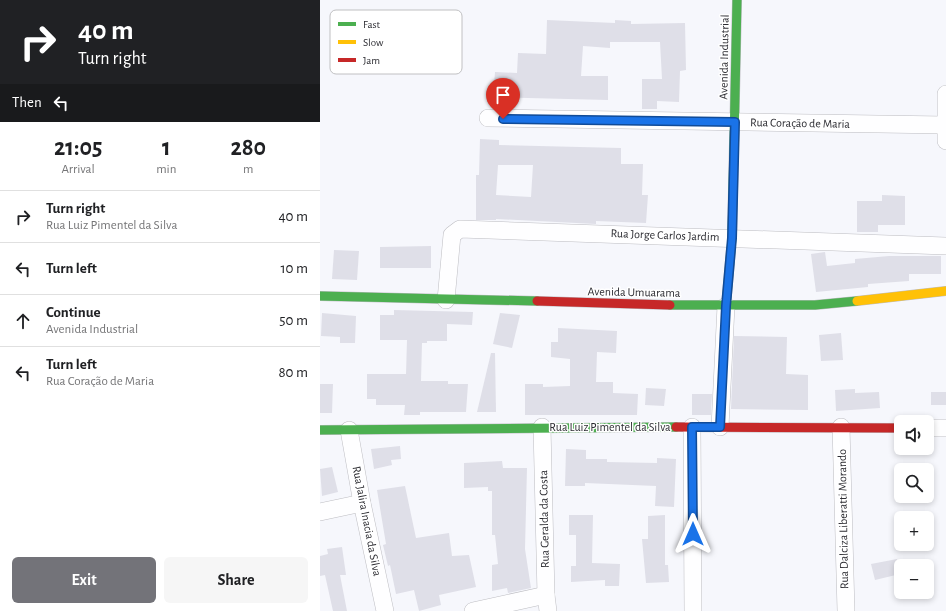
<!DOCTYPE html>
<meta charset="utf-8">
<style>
body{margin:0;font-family:"Alegreya Sans",sans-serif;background:#f6f6f6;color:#202124;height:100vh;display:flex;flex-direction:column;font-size:15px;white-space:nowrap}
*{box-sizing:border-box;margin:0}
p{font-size:13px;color:#757577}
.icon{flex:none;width:22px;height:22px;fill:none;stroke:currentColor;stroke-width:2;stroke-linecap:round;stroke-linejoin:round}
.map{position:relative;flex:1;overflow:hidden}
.panel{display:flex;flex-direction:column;background:#fff;width:320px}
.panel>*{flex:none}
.hud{background:#202124;color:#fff;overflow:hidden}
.tools{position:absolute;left:574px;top:415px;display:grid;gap:8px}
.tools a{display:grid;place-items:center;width:40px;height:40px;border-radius:6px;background:#fff;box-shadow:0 2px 6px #0003;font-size:20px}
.pin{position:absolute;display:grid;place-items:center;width:34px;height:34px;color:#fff;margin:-41px -17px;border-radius:50% 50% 50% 0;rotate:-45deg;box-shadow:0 0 4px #0007}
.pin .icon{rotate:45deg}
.me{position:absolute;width:44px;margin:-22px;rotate:0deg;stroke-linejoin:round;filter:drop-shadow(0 0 3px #0008)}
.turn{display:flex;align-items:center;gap:14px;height:84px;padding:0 12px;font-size:18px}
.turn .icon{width:52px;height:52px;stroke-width:2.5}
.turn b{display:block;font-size:28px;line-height:34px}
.then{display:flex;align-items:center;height:38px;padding:0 12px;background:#0003;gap:8px;font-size:15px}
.eta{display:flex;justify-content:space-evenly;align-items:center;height:68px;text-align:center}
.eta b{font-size:24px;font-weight:600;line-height:28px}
.button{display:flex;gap:8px;margin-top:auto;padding:8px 12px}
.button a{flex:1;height:46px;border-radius:6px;background:#737379;color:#fff;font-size:16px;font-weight:600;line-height:46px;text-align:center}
.button a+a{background:#f6f6f6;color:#202124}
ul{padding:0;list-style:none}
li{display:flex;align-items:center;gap:12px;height:52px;padding:0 12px;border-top:1px solid #e0e0e0}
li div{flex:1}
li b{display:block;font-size:15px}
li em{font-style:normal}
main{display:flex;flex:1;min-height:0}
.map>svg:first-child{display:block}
.building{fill:#dfdfe8;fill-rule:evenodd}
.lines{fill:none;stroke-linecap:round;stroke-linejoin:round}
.street-casing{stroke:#bdbdc2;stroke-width:18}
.fast-casing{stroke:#bdbdc2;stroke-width:10}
.slow-casing{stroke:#bdbdc2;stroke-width:10}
.jam-casing{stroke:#bdbdc2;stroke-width:10}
.street{stroke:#fefeff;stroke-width:17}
.fast{stroke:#4caf50;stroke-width:9}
.slow{stroke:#ffc107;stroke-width:9}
.jam{stroke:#c62828;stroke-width:9}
.route-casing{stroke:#114b97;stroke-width:10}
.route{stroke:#1a73e8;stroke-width:7}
.labels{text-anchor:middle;stroke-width:3;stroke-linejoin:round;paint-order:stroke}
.street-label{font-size:12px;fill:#2c2c32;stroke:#fff}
.key{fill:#fff;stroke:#c0c0c2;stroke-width:1}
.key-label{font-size:11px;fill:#2c2c32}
</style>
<main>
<section class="panel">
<div class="hud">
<div class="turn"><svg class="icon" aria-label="right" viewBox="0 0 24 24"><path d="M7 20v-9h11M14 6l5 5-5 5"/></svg><div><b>40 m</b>Turn right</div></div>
<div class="then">Then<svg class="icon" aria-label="left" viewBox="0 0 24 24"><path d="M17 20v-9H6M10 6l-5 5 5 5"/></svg></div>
</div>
<div class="eta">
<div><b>21:05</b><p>Arrival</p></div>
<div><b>1</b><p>min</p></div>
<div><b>280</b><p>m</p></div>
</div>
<ul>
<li><svg class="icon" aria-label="right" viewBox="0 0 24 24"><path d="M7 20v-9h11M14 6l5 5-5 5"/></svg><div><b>Turn right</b><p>Rua Luiz Pimentel da Silva</p></div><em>40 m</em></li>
<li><svg class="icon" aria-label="left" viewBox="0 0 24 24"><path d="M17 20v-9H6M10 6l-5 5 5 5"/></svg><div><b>Turn left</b></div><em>10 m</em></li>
<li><svg class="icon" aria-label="ahead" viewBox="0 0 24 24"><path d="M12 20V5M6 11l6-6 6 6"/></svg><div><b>Continue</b><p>Avenida Industrial</p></div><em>50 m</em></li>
<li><svg class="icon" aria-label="left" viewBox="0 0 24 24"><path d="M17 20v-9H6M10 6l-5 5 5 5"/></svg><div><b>Turn left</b><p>Rua Coração de Maria</p></div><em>80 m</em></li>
</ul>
<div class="button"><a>Exit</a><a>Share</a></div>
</section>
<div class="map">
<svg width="626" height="611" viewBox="0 0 626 611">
<rect width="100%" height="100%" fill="#f6f7fc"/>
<g class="building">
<path d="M227 20 295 23V20L311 21V24L365 23 366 70 360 71 359 102 337 101V109H322V79H342L340 42H290V48L263 46 261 76H288V100L173 97 175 72 197 73 198 53 226 54Z"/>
<path d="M160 139 179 140V145L301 148V164H323L322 195H328L326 223 276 221V224L176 219V220H156V175H159ZM178 165H213L211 197 176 195Z"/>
<path d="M562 195 585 196V225H558V232H537V201H562Z"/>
<path d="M111 246V268H60V247Z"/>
<path d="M14 250 39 251 37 280 12 279Z"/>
<path d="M505 252 507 266 535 263V259L569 256H621V274H589V281L548 284V287L496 292 491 254Z"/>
<path d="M74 310 153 312 152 325 127 324V341H107V343H102L101 381H128V384H148L146 412H100V415H84L85 405H56V399H47V374H86L87 340H60V315H74Z"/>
<path d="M2 313 36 316 35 343H20V337L1 336Z"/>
<path d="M180 313 200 315 192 348 173 344Z"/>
<path d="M238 328 297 331 296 353 277 352 276 382H293V393L318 394 317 415H205V384H223V387L250 386V359L231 357V342H238Z"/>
<path d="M521 333 523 360 501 361 499 335Z"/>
<path d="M414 336 467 337 466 374 488 375V410L411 409Z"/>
<path d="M171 353H175L176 412H157Z"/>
<path d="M0 384H13L12 413H0Z"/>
<path d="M326 388 346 389 344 406 325 405Z"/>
<path d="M535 389V393L559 392 560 408 516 411 515 390Z"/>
<rect x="611" y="392" width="15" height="13"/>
<path d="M372 394H392L391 415H372Z"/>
<path d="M80 446 81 459 71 460 72 465 54 469 51 449Z"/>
<path d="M246 449 266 450V459H287V462L337 463V458L356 459 354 507 335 506 336 486 265 483V486H245Z"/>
<path d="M182 461 183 468H207L205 549 211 588 188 593 187 588 172 591V565L178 564 175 535H172V491H168V487L144 488V463Z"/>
<path d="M12 467 18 492 2 496 0 469Z"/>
<path d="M85 486 96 538 129 533 132 556 149 555 156 587 119 595 121 605 99 611 94 590 76 594 70 565 68 566 63 545 66 544 57 490Z"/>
<path d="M249 515H273L272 563 300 564 299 586H285V580L251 582V566H256V535H249Z"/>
<path d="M345 515V565H348L349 582 326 583 322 539H328V516Z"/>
<path d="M22 547 26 575H20L27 611H13L5 575 0 576V556L8 554 7 549Z"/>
<path d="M577 559 580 574 555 580 551 564Z"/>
</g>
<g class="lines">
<defs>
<g id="street">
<path d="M626 94V141"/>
<path d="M168 118 625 125"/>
<path d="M126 300 132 235 140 229 626 246"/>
<path d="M222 427 226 595 228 611"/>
<path d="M372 427 373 611"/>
<path d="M400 427 406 306"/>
<path d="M521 427 526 611"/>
<path d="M607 428H626"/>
<path d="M29 430 42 503 65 611"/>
<path d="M0 512 42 503"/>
<path d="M153 611 226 595"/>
</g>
<g id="fast">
<path d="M0 296 217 301"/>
<path d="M350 305H495L537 301"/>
<path d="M406 306 412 238 417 0"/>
<path d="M0 430 356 427"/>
</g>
<path id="slow" d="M537 301 626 291"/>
<g id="jam">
<path d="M217 301 350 305"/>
<path d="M356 427 581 428"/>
</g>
</defs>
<use href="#street" class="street-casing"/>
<use href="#fast" class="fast-casing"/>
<use href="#slow" class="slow-casing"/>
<use href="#jam" class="jam-casing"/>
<use href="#street" class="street"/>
<use href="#fast" class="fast"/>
<use href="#slow" class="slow"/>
<use href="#jam" class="jam"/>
</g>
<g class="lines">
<defs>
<path id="route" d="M183 119 415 122 412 238 406 306 400 427H372L373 534"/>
</defs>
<use href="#route" class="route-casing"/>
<use href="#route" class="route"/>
</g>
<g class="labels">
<g class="street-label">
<text transform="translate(404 57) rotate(-89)" y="4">Avenida Industrial</text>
<text transform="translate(480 123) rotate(1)" y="4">Rua Coração de Maria</text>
<text transform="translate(345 235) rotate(2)" y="4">Rua Jorge Carlos Jardim</text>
<text transform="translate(314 292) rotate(1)" y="4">Avenida Umuarama</text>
<text x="290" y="431">Rua Luiz Pimentel da Silva</text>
<text transform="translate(224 519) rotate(-91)" y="4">Rua Geralda da Costa</text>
<text transform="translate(523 519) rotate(-91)" y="4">Rua Dalciza Liberatti Morando</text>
<text transform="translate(47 521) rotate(79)" y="4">Rua Jalira Inacia da Silva</text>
</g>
</g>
<rect x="10" y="10" width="132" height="64" rx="6" class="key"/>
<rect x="18" y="22" width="18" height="4" fill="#4caf50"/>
<rect x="18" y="40" width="18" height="4" fill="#ffc107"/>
<rect x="18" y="58" width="18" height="4" fill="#c62828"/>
<g class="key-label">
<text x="43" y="28">Fast</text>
<text x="43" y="46">Slow</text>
<text x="43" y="64">Jam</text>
</g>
</svg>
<div class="tools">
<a><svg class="icon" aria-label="sound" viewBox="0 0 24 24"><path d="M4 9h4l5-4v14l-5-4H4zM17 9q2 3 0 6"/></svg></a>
<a><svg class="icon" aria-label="search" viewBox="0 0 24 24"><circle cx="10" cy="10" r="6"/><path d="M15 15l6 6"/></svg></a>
<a>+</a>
<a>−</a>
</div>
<div class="pin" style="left:183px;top:119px;background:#d93025"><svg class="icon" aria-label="arrive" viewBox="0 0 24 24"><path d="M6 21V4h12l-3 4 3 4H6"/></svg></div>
<svg class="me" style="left:373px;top:534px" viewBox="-20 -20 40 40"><path d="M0-17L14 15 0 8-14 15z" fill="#1a73e8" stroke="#fff" stroke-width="4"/></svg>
</div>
</main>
